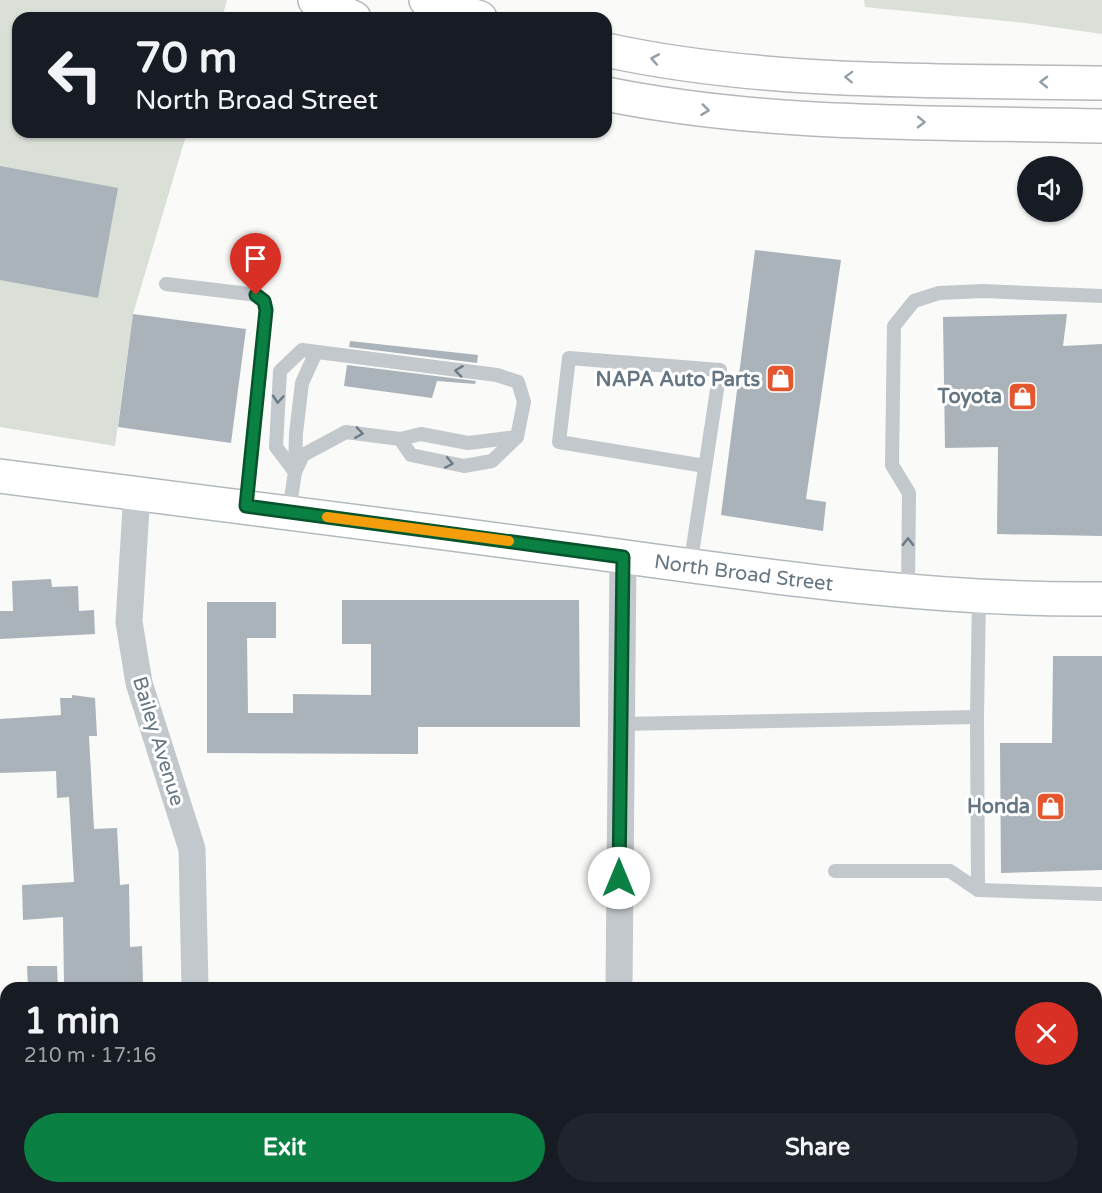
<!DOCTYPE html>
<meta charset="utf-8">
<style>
body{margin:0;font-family:"Varela Round",sans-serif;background:#20242c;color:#f1f3f6;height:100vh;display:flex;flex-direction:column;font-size:22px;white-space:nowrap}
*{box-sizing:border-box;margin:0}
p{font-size:20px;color:#9ea1a6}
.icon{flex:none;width:33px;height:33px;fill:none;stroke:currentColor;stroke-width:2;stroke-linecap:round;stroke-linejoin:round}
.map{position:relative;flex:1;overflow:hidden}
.side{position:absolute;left:0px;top:982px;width:1102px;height:212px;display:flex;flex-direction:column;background:#171b24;border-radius:18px 18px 0 0;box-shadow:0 2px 4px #0004}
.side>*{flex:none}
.banner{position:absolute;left:12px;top:12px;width:600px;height:126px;border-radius:18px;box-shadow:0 2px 4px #0004;background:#171b24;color:#f1f3f6;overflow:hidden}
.buttons{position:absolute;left:1017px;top:156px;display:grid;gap:12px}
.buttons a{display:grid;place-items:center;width:66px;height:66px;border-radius:50%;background:#171b24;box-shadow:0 2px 4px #0004;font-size:30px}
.pin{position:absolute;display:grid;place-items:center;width:51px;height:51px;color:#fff;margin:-62px -26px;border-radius:50% 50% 50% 0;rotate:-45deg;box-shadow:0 0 6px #0007}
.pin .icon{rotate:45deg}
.me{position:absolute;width:66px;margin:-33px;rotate:0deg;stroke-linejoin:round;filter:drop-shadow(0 0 4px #0008)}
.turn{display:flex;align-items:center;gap:21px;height:126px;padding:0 24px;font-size:27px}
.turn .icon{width:78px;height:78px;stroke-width:2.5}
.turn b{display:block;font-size:42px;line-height:51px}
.round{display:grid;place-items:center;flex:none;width:63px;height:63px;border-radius:32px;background:#20242c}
.head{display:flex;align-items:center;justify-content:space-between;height:102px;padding:0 24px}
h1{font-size:36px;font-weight:800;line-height:45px}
.primary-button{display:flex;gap:12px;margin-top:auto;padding:12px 24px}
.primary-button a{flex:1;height:69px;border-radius:36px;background:#0b8043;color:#fff;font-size:24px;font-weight:800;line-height:69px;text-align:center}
.primary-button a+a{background:#20242c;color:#f1f3f6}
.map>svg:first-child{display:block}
.green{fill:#dadfd7}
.building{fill:#aab3b9}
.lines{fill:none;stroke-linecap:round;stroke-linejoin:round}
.secondary-casing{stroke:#b3babf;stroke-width:36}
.highway-casing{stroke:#b4b9bd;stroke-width:36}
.lane{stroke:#c3c8cc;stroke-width:14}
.street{stroke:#c3c8cc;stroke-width:27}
.secondary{stroke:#fff;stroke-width:33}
.highway{stroke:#fff;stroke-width:33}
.oneway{stroke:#939fa8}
.oneway2{stroke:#6a7a87}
.route-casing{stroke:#07532c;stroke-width:15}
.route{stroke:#0b8043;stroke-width:10}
.slow{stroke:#f59e0b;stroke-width:10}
.labels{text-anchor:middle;stroke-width:6;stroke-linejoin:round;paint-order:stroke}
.poi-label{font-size:20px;font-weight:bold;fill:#657683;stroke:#fff;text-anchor:end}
.street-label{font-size:20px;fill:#657683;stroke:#fff}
</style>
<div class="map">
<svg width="1102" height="1193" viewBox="0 0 1102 1193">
<rect width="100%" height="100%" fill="#fafaf8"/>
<g class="green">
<path d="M0 0H227L222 18H18V132H187L133 314 115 446 0 427Z"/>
<path d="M864 0H1102V34L1025 23 865 7Z"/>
</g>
<g class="building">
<path d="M0 166 118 188 98 298 0 280Z"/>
<path d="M755 250 841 260 806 499 826 502 823 531 721 515Z"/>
<path d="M133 314 246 329 231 443 118 427Z"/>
<path d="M1067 314 1063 346 1102 344V536L997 534 998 447 945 448 943 317Z"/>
<path d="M350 341 478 355 477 363 349 347Z"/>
<path d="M347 365 476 381 475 384 437 381 432 398 344 386Z"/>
<path d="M51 579 52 587 78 586 79 611 94 610 95 634 0 639V611H13L12 581Z"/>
<path d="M342 600H579L580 727H418V754L207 753V602H276V638H247L248 713H293V694L371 695V644H342Z"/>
<path d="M1053 656H1102V870L1001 873 1000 743H1052Z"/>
<path d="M72 695 95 698 97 736H89L94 829 117 828 120 885 129 884 130 947 142 946 143 982 64 983 63 917 23 920 22 885 74 882 69 797 57 798 56 771 0 773V719L61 715 60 698H72Z"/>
<path d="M27 966H57L58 988H28Z"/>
</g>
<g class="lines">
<defs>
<g id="secondary">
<path id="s1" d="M0 476C199 500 398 527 597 553 765 576 933 601 1102 599"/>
</g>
<g id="highway">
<path d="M315 0 354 18"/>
<path d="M426 0 480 18"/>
<path d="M606 50C768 85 937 80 1102 83"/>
<path d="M606 94C769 127 937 122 1102 126"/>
</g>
</defs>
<use href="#secondary" class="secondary-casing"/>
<use href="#highway" class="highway-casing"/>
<g class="lane">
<path d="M166 284 257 295 264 301 266 310 246 506"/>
<path d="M295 472 276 447 280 371 302 350 497 375 518 382 524 402 517 437 492 461 464 466 411 455 400 439"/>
<path d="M295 472 303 455 346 432 400 439 421 434 468 443 517 437"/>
<path d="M289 512 295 472 296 433 302 383 316 352"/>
<path d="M690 567 720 370 569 358 559 442 705 466"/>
<path d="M908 591 909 493 892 465 894 326 914 301 939 293 983 291 1102 296"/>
<path d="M620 724 977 717"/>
<path d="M835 871H950L978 890 1102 894"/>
<path d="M978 890 977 717 979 596"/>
</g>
<g class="street">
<path d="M137 492 129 622 139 683 192 849 195 988"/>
<path d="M619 988 623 557"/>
<path d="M200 1188V1193"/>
<path d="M617 1193V1188"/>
</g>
<use href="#secondary" class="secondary"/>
<use href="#highway" class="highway"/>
</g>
<defs><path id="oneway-chevron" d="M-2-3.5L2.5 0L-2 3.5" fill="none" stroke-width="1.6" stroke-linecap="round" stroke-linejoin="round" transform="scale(1.5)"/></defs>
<g class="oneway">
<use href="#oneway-chevron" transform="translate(655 59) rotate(-170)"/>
<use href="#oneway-chevron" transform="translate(849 77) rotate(-178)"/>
<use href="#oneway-chevron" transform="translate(1044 82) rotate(-179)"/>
<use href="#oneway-chevron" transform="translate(705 110) rotate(7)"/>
<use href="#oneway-chevron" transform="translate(921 122) rotate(1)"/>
</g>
<g class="oneway2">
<use href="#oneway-chevron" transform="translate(459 371) rotate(-173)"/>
<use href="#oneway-chevron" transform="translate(278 399) rotate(94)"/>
<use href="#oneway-chevron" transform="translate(359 433) rotate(8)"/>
<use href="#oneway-chevron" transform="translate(449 463) rotate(11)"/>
<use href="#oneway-chevron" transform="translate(908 542) rotate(-89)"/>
</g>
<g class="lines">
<defs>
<path id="route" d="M256 295 264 301 266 310 246 506 623 557 619 878"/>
</defs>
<use href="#route" class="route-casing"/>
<use href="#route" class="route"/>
<path class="slow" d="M327 517 509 541"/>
</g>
<defs>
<symbol id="shop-square" viewBox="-11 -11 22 22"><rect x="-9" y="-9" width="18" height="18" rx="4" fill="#e4572e" stroke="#fff"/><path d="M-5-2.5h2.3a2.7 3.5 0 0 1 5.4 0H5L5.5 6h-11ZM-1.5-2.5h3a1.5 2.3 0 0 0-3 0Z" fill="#fff"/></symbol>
</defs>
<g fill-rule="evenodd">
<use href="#shop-square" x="764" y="362" width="33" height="33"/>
<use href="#shop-square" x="1006" y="380" width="33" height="33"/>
<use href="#shop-square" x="1034" y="790" width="33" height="33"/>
</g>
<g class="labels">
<g class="poi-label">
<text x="760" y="386">NAPA Auto Parts</text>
<text x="1002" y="403">Toyota</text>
<text x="1030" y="813">Honda</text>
</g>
<g class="street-label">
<text dy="7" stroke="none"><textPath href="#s1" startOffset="750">North Broad Street</textPath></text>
<text transform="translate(159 741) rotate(73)" y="7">Bailey Avenue</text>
</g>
</g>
</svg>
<div class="buttons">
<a><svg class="icon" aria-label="sound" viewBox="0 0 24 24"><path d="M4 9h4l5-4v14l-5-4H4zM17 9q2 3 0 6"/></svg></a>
</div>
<div class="pin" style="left:256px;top:295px;background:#d93025"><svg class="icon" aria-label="arrive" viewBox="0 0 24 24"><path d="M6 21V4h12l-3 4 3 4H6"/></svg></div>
<svg class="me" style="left:619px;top:878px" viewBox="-20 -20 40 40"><circle r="19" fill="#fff"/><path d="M0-13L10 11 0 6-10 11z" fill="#0b8043"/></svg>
<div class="banner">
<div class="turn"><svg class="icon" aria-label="left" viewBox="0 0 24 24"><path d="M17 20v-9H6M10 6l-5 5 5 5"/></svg><div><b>70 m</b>North Broad Street</div></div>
</div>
<section class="side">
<div class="head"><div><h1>1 min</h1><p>210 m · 17:16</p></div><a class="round" style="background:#d93025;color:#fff"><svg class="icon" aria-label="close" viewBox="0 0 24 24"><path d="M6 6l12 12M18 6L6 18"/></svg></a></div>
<div class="primary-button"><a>Exit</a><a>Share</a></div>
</section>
</div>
